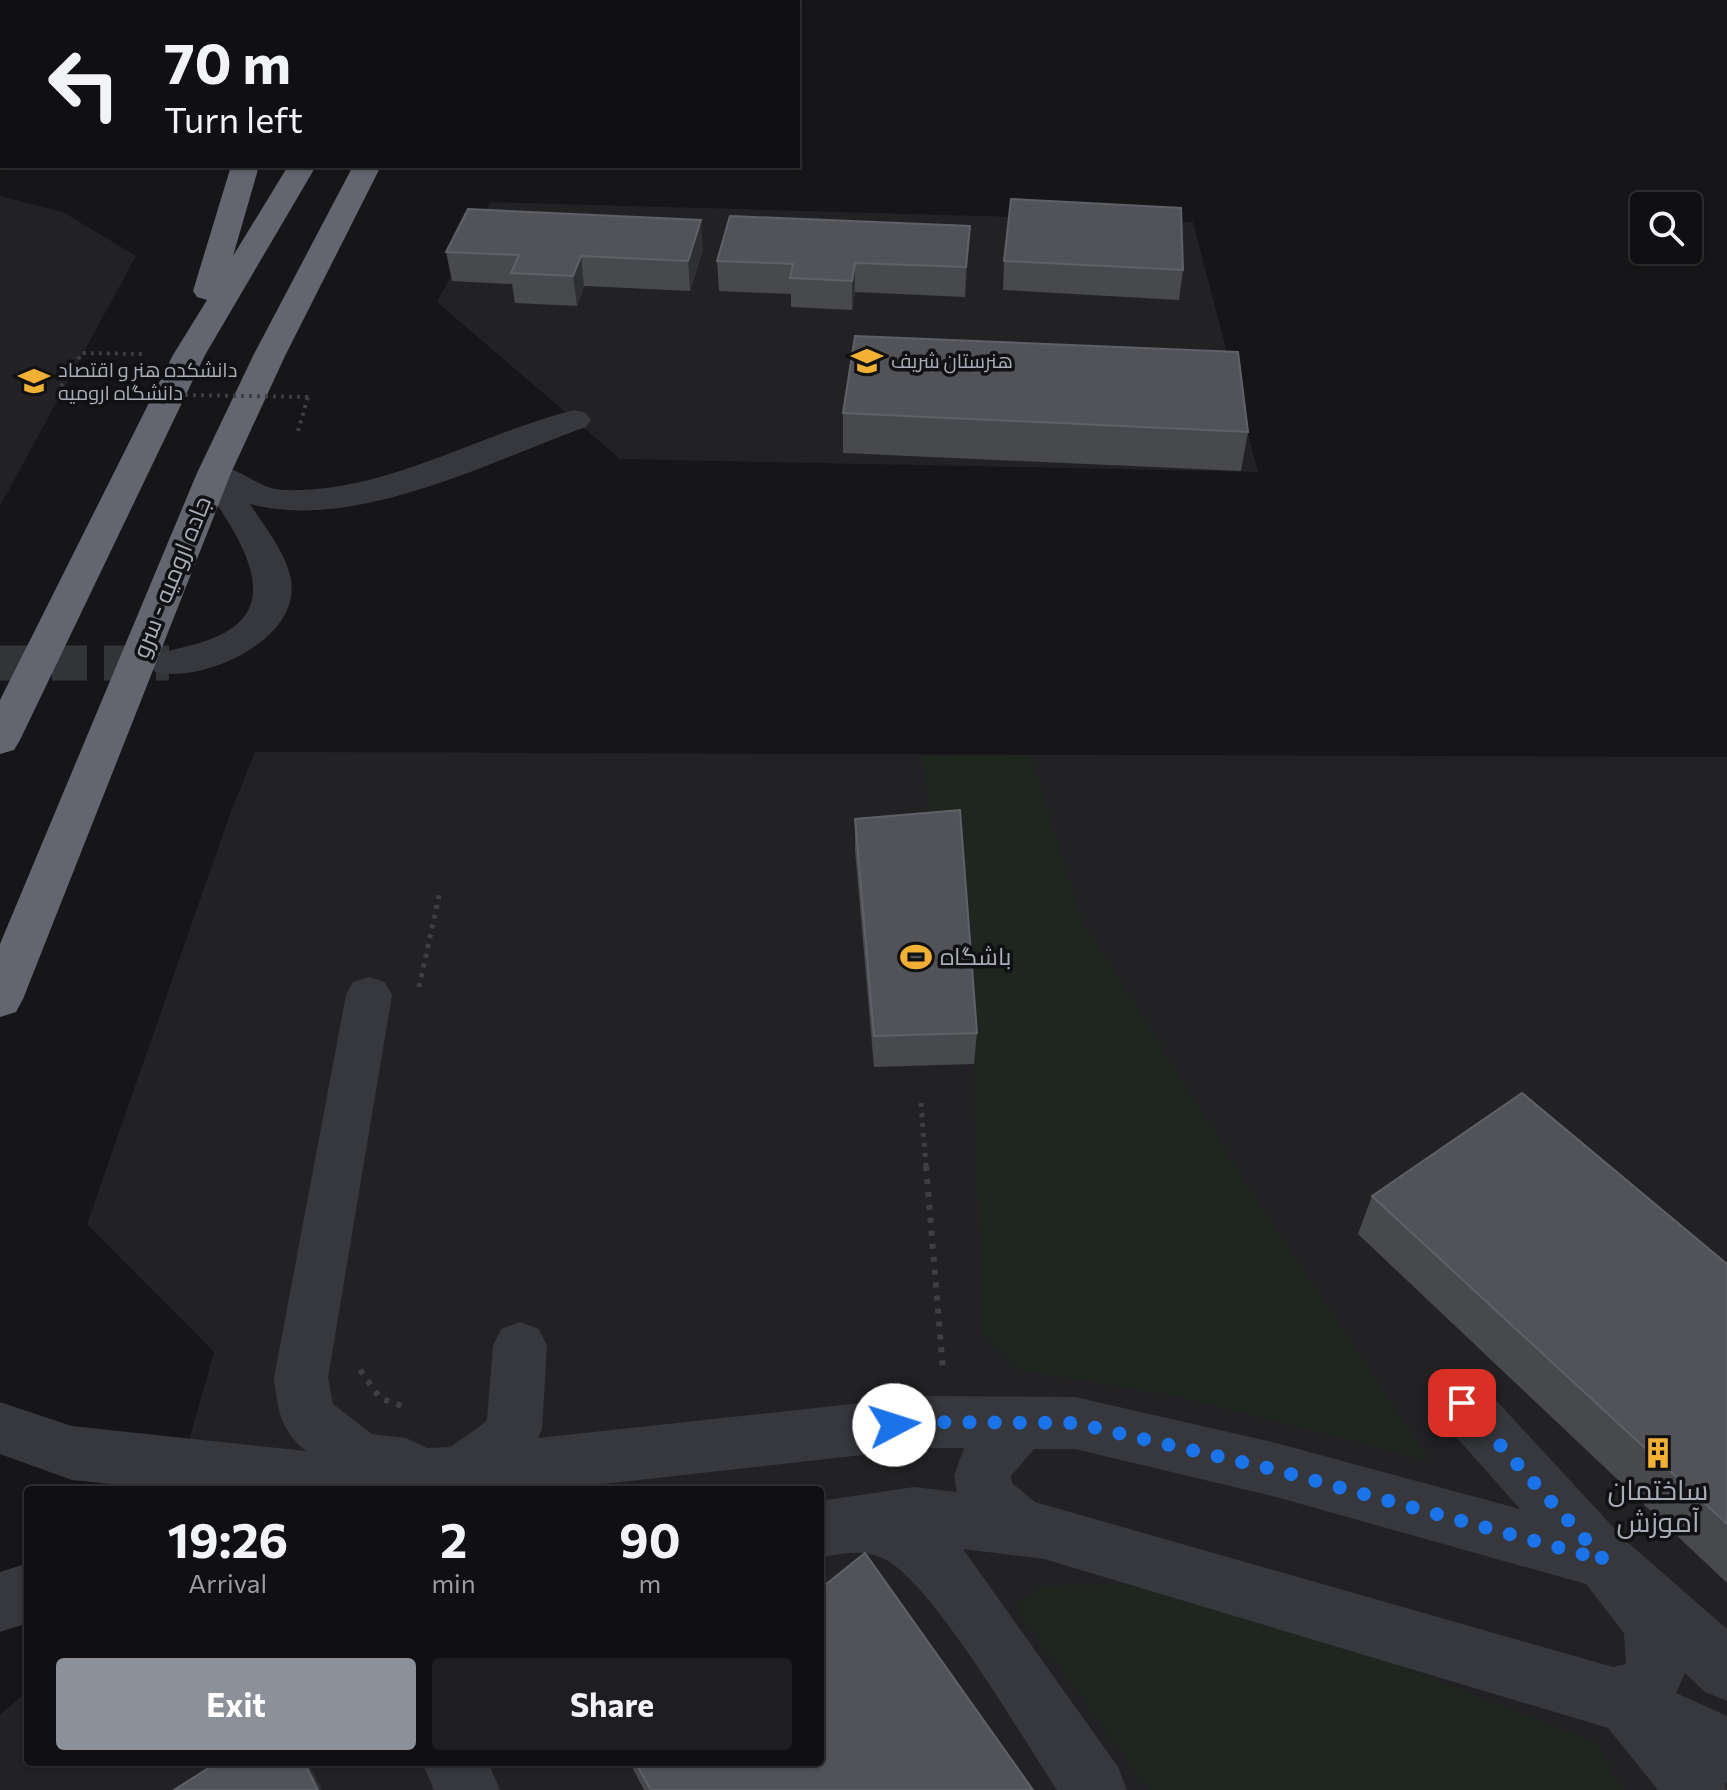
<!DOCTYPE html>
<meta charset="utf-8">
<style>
body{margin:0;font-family:Commissioner,Cairo,sans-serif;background:#1e1e20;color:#f1f3f6;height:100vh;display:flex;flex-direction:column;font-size:30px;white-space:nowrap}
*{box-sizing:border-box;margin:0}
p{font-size:26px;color:#9c9d9f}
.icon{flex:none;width:44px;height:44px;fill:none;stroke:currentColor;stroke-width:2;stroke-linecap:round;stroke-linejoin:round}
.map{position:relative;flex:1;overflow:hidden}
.panel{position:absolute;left:24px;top:1486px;width:800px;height:280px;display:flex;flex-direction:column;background:#101012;border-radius:8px;box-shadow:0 2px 6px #0004,0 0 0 2px #303032}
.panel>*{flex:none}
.top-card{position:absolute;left:0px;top:0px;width:800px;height:168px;box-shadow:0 2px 6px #0004,0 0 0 2px #303032;background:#101012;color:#f1f3f6;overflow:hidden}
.fabs{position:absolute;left:1630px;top:192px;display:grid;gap:16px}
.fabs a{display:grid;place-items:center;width:72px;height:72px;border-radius:8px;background:#101012;box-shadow:0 2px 6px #0004,0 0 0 2px #303032;font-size:40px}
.pin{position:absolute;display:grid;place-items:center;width:68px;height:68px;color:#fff;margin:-34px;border-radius:16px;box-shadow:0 4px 12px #0006}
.me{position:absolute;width:88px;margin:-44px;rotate:85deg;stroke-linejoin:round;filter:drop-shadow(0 0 6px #0008)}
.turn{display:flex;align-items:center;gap:28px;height:168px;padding:0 32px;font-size:36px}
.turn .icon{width:104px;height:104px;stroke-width:2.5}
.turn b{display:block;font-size:56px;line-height:68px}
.eta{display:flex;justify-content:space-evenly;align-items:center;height:136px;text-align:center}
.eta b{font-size:48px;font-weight:700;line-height:56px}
.action{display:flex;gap:16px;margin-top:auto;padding:16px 32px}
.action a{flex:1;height:92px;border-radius:8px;background:#8c9099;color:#fff;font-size:32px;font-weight:700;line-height:92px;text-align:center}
.action a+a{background:#1e1e20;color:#f1f3f6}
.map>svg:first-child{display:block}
.built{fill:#222225}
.green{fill:#1e261f}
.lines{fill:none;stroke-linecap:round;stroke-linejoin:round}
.minor-tunnel{stroke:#333438;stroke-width:35;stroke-dasharray:35 17;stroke-linecap:butt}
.path-far2{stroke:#3d3f44;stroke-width:4;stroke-dasharray:3 5;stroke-linecap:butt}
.path-far1{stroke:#3d3f44;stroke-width:5;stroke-dasharray:4 6;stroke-linecap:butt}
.path{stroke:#3d3f44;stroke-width:6;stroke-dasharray:5 8;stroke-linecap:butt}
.minor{fill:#37383d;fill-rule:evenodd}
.highway{fill:#63666e;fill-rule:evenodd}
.path-bridge{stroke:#3d3f44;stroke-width:4;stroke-dasharray:3 5;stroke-linecap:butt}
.wall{fill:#47494d}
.shaded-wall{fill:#2f3033}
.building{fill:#525359;stroke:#5f6168;stroke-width:2}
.route{stroke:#1a73e8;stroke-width:14;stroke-dasharray:0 25.2}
.labels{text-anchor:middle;stroke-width:7;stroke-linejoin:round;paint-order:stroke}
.far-poi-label{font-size:20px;fill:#a8adb8;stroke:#111113;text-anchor:start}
.street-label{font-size:24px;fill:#a8adb8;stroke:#111113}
.poi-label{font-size:24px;fill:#a8adb8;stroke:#111113;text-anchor:start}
.near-poi-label{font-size:28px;fill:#a8adb8;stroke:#111113}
</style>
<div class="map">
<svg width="1727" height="1790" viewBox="0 0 1727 1790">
<rect width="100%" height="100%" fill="#161618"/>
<g class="built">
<path d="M0 196 63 212 136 256 0 506Z"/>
<path d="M490 202 1193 222 1258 472 620 459 437 302Z"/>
<path d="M255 752 1727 757V1790H0V1715L28 1690V1762H820V1490H175L214 1352 87 1224 230 814Z"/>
</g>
<g class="green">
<path d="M921 755H1031L1081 918 1258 1202 1430 1461 1183 1397 1020 1370 982 1335 974 1064Z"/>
<path d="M1132 1585 1340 1643 1594 1742 1624 1790H1149L1015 1607 1040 1586Z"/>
</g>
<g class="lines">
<path class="minor-tunnel" d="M0 663H169"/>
<g class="path-far2">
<path d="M57 393 82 353 142 354"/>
<path d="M298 431 308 397"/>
</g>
<g class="path-far1">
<path d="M419 987 440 891"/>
<path d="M921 1103 926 1168"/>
</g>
<g class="path">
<path d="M926 1166 943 1370"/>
<path d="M360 1370 380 1398 402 1406"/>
</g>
<g class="minor">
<rect x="0" y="122" width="2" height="17"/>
<path d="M574 410 586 413 591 420 586 427C488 462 355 532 250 504 264 526 287 554 291 580 301 640 202 684 155 672L150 663 155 654C179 648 204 644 226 632 291 595 222 516 197 473L202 466C230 459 249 483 275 489 288 491 305 490 318 489 408 480 487 432 574 410Z"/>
<path d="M369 977 385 982 392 995 328 1378 333 1404 372 1434 406 1438 427 1448 450 1447 483 1424 487 1420 493 1346 501 1329 520 1322 539 1329 547 1346 542 1429 538 1438 925 1396 1075 1397 1276 1443 1520 1509 1442 1421 1434 1403 1442 1385 1462 1378 1482 1385 1625 1540 1727 1629V1701L1705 1692 1685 1673 1676 1693 1727 1716V1784L1724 1782 1727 1790H1658L1608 1728 1044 1559 963 1549 1118 1767 1127 1790H1057C1024 1741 928 1574 880 1557 860 1549 841 1554 820 1557V1501L914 1487 957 1492 954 1476 964 1448H925L549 1490H169L72 1480 0 1454V1402L72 1426 306 1451C280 1430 278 1410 274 1378L346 995 353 982ZM1034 1449H1075L1276 1497 1586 1584 1624 1633 1626 1664 1613 1667 1035 1502 1012 1483 1011 1476Z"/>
<path d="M28 1563V1623L0 1632V1572Z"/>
<path d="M422 1762H488L500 1790H434Z"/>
</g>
<g class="highway">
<rect x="240" y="0" width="24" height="2"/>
<path d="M343 0H368L342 2Z"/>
<path d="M387 0H412L386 2Z"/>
<path d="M231 166H259L233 256 288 166H316L205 355 20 740 14 750 0 754V700L173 355 207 300 197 297 193 291Z"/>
<path d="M353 166H381L285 356 231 473 23 999 16 1012 0 1017V944L197 473 253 356Z"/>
</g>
<path class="path-bridge" d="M57 393 308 397"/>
</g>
<g class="wall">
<path d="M970 226 965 297 855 292 852 310 791 307V294L719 291 717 261Z"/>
<path d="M703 249 690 291 584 286 577 306 515 303 512 284 452 281 446 252Z"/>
<path d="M1004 261 1183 270 1179 300 1003 290Z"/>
<path d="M843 413 1248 432 1241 471 843 453Z"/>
<path d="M855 819 977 1033 974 1064 874 1067 855 850Z"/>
<path d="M1372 1196 1727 1264V1583L1358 1234Z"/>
<path d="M630 1762H820L1033 1790H644L632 1767Z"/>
</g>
<g class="shaded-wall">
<path d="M701 220 703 249 690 291 688 261Z"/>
<path d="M970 226 968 256 965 297 966 267Z"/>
<path d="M581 256 584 286 577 306 573 276Z"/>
<path d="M855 263V292L852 310V281Z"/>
<path d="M304 1762H308L322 1790H318Z"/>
</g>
<g class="building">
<path d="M1011 199 1181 208 1183 270 1004 261Z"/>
<path d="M468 209 701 220 688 261 581 256 573 276 511 273 519 255 446 252Z"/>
<path d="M730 216 970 226 966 267 855 263 852 281 790 278 793 264 717 261Z"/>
<path d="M855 336 1238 352 1248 432 843 413Z"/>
<path d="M960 810 977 1033 874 1036 855 819Z"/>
<path d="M1522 1093 1727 1264V1524L1372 1196Z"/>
<path d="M865 1553 1033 1790H651L635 1762H820V1589Z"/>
<path d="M218 1762H304L318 1790H174Z"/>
</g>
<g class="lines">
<path class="route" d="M894 1425 925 1422 1075 1423 1276 1470 1604 1560 1462 1403"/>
</g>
<defs>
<symbol id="school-bare" viewBox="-9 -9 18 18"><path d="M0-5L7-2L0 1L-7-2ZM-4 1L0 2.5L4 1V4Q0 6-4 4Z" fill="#f2b134" stroke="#111113" stroke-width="2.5" paint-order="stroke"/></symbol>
<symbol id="university-bare" viewBox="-9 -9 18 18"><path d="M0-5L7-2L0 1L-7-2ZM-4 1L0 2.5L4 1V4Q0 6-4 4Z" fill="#f2b134" stroke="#111113" stroke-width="2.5" paint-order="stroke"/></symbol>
<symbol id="stadium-bare" viewBox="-9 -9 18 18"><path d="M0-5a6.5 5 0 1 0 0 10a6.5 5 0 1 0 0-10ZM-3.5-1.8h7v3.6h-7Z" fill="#f2b134" stroke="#111113" stroke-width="2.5" paint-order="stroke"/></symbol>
<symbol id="building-bare" viewBox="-9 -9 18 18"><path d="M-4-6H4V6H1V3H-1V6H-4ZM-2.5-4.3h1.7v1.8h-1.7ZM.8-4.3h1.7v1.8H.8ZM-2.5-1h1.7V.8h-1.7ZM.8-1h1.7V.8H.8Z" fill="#f2b134" stroke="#111113" stroke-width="2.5" paint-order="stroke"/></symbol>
</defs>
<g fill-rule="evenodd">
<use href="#school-bare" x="845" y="339" width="44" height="44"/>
<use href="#university-bare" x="12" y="359" width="44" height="44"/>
<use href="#stadium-bare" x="894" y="935" width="44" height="44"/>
<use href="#building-bare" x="1636" y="1431" width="44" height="44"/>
</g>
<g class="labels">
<g class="far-poi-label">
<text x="891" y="368">هنرستان شریف</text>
<text x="58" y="377">دانشکده هنر و اقتصاد<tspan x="58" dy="23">دانشگاه ارومیه</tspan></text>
</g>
<g class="street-label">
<text transform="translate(172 577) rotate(-68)" y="8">جاده ارومیه - سرو</text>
</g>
<g class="poi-label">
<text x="940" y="965">باشگاه</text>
</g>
<g class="near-poi-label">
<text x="1658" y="1500">ساختمان<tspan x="1658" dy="32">آموزش</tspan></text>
</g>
</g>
</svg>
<div class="fabs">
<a><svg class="icon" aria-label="search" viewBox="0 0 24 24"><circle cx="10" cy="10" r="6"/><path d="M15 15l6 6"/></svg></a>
</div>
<div class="pin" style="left:1462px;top:1403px;background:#d93025"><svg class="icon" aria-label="arrive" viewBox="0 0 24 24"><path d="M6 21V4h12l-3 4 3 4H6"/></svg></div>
<svg class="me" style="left:894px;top:1425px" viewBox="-20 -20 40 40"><circle r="19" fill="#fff"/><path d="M0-13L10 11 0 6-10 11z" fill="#1a73e8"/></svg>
<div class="top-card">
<div class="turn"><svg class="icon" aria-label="left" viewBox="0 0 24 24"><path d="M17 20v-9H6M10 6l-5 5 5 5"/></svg><div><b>70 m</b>Turn left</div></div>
</div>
<section class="panel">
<div class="eta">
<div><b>19:26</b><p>Arrival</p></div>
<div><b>2</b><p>min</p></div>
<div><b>90</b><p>m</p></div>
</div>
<div class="action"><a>Exit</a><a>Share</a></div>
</section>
</div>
